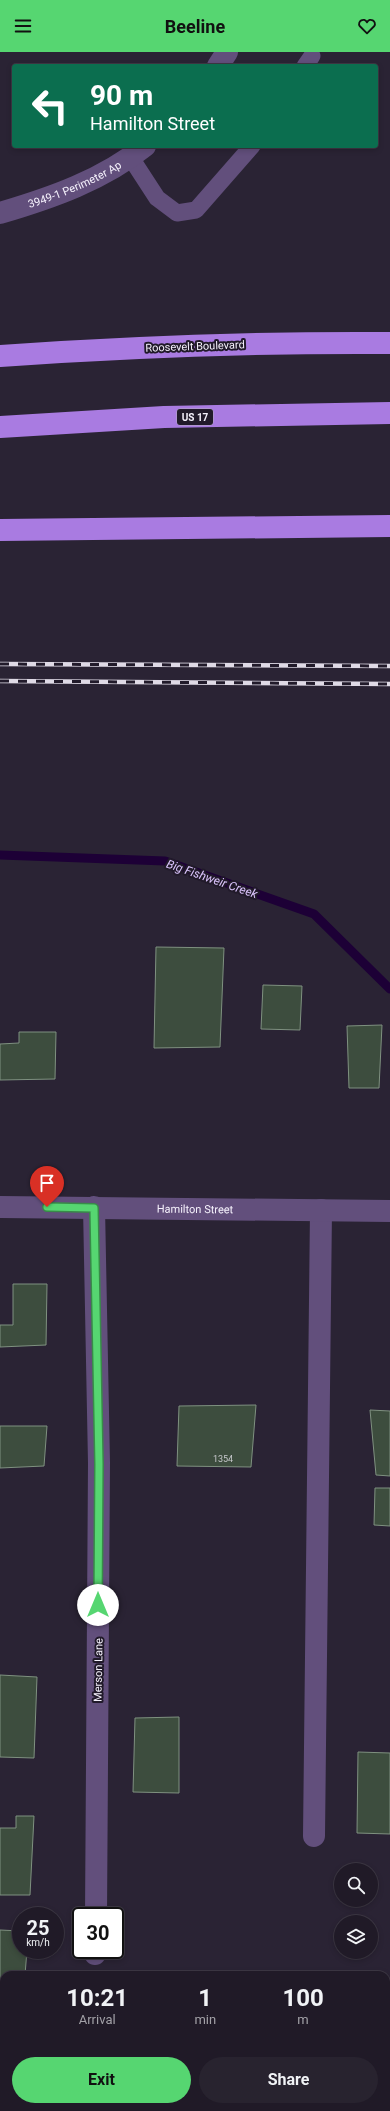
<!DOCTYPE html>
<style>
body{margin:0;font-family:Roboto,sans-serif;background:#28232f;color:#f1f3f6;height:100vh;display:flex;flex-direction:column;font-size:15px;white-space:nowrap}
*{box-sizing:border-box;margin:0}
p{font-size:13px;color:#a2a1a7}
.icon{flex:none;width:22px;height:22px;fill:none;stroke:currentColor;stroke-width:2;stroke-linecap:round;stroke-linejoin:round}
.map{position:relative;flex:1;overflow:hidden}
.drawer{position:absolute;left:0px;top:1919px;width:390px;height:140px;display:flex;flex-direction:column;background:#201a27;border-radius:12px 12px 0 0;box-shadow:0 2px 6px #0003,0 0 0 1px #3d3844}
.drawer>*{flex:none}
.banner{position:absolute;left:12px;top:12px;width:366px;height:84px;border-radius:4px;box-shadow:0 2px 6px #0003,0 0 0 1px #3d3844;background:#0b6e4f;color:#fff;overflow:hidden}
.fabs{position:absolute;left:334px;top:1811px;display:grid;gap:8px}
.fabs a{display:grid;place-items:center;width:44px;height:44px;border-radius:50%;background:#201a27;box-shadow:0 2px 6px #0003,0 0 0 1px #3d3844;font-size:20px}
.speed{position:absolute;left:12px;top:1855px;display:flex;gap:8px;font-size:20px;font-weight:700;text-align:center}
.speed>*{display:grid;place-content:center;width:52px;height:52px;border-radius:50%;background:#201a27;box-shadow:0 2px 6px #0003,0 0 0 1px #3d3844;line-height:1}
.speed small{font-size:10px;font-weight:400}
.speed .limit{border:2px solid #111;border-radius:6px;background:#fff;color:#111}
.pin{position:absolute;display:grid;place-items:center;width:34px;height:34px;color:#fff;margin:-41px -17px;border-radius:50% 50% 50% 0;rotate:-45deg;box-shadow:0 0 4px #0007}
.pin .icon{rotate:45deg}
.me{position:absolute;width:44px;margin:-22px;rotate:0deg;stroke-linejoin:round;filter:drop-shadow(0 0 3px #0008)}
.turn{display:flex;align-items:center;gap:14px;height:84px;padding:0 12px;font-size:18px}
.turn .icon{width:52px;height:52px;stroke-width:2.5}
.turn b{display:block;font-size:28px;line-height:34px}
.eta{display:flex;justify-content:space-evenly;align-items:center;height:68px;text-align:center}
.eta b{font-size:24px;font-weight:700;line-height:28px}
.primary-button{display:flex;gap:8px;margin-top:auto;padding:8px 12px}
.primary-button a{flex:1;height:46px;border-radius:24px;background:#56d671;color:#111;font-size:16px;font-weight:700;line-height:46px;text-align:center}
.primary-button a+a{background:#28232f;color:#f1f3f6}
header{display:flex;justify-content:space-between;align-items:center;height:52px;padding:0 12px;background:#56d671;color:#111;font-size:18px;font-weight:700}
.map>svg:first-child{display:block}
.lines{fill:none;stroke-linecap:round;stroke-linejoin:round}
.stream{stroke:#1d0036;stroke-width:9}
.building{fill:#3d4d3e;stroke:#7f9180}
.service{stroke:#624f7c;stroke-width:17}
.minor{stroke:#624f7c;stroke-width:22}
.tertiary{stroke:#624f7c;stroke-width:22}
.trunk{stroke:#a97be1;stroke-width:22}
.rail-casing{stroke:#dfdae6;stroke-width:4.5}
.rail{stroke:#211a2a;stroke-width:3;stroke-dasharray:9;stroke-linecap:butt}
.route-casing{stroke:#388b49;stroke-width:10}
.route{stroke:#56d671;stroke-width:7}
.labels{text-anchor:middle;stroke-width:4;stroke-linejoin:round;paint-order:stroke}
.number-label{font-size:9px;fill:#c7c8cc}
.shield{fill:#211a2a;stroke:#b5b0bd;stroke-width:1}
.shield-label{font-size:10px;font-weight:bold;fill:#f5f1fc}
.street-label{font-size:11px;fill:#f5f1fc;stroke:#211a2a}
.water-label{font-size:12px;font-style:italic;fill:#dbc4fd;stroke:#211a2a}
</style>
<header><svg class="icon" aria-label="menu" viewBox="0 0 24 24"><path d="M4 6h16M4 12h16M4 18h16"/></svg>Beeline<svg class="icon" aria-label="heart" viewBox="0 0 24 24"><path d="M12 20l-8-8c-3-5 5-10 8-4 3-6 11-1 8 4z"/></svg></header>
<div class="map">
<svg width="390" height="2059" viewBox="0 0 390 2059">
<rect width="100%" height="100%" fill="#2a2334"/>
<g class="lines">
<path class="stream" d="M0 803 165 809 314 862 390 937"/>
</g>
<g class="building">
<path d="M156 895 224 896 220 995 154 996Z"/>
<path d="M263 933 302 934 300 978 261 977Z"/>
<path d="M382 973 379 1036H349L347 974Z"/>
<path d="M19 980H56L55 1027 0 1028V992L19 991Z"/>
<path d="M13 1232H47L46 1293 0 1295V1273H13Z"/>
<path d="M256 1353 251 1415 177 1414 179 1354Z"/>
<path d="M370 1358 390 1359V1424L376 1423Z"/>
<path d="M0 1374H47L44 1414 0 1416Z"/>
<path d="M375 1436H390V1474L374 1473Z"/>
<path d="M0 1623 37 1625 34 1706 0 1705Z"/>
<path d="M179 1665V1741L133 1740 135 1666Z"/>
<path d="M358 1700 390 1701V1782L357 1781Z"/>
<path d="M16 1764H34L30 1843H0V1776H16Z"/>
<path d="M0 1878 21 1879V1898H27L25 1923H4V1983H0Z"/>
</g>
<g class="lines">
<g class="service">
<path d="M305 14 312 4"/>
<path d="M131 106 157 146 177 161 196 158 252 94"/>
</g>
<g class="minor">
<path d="M218 14 227 0"/>
<path id="s1" d="M0 161C51 146 103 128 145 94"/>
<path d="M94 1155 99 1411 96 1864"/>
<path d="M314 1784 321 1158"/>
<path d="M95 1902V1898"/>
<path d="M0 2016H4"/>
<path d="M386 2020H390"/>
</g>
<path class="tertiary" id="s2" d="M0 1155 390 1159"/>
<g class="trunk">
<path d="M0 304C130 295 260 290 390 291"/>
<path d="M0 375 164 365 390 361"/>
<path d="M0 478 390 474"/>
</g>
<defs>
<g id="rail">
<path d="M0 612 390 614"/>
<path d="M0 629 390 632"/>
</g>
</defs>
<use href="#rail" class="rail-casing"/>
<use href="#rail" class="rail"/>
</g>
<g class="lines">
<defs>
<path id="route" d="M47 1155 94 1156 99 1412 98 1553"/>
</defs>
<use href="#route" class="route-casing"/>
<use href="#route" class="route"/>
</g>
<g class="labels">
<g class="number-label">
<text x="223" y="1410">1354</text>
</g>
<rect class="shield" x="177" y="357" width="36" height="16" rx="3"/>
<g class="shield-label">
<text x="195" y="369">US 17</text>
</g>
<g class="street-label">
<text dy="4" stroke="none"><textPath href="#s1" startOffset="80">3949-1 Perimeter Ap</textPath></text>
<text transform="translate(195 294) rotate(-2)" y="4">Roosevelt Boulevard</text>
<text dy="4" stroke="none"><textPath href="#s2" startOffset="195">Hamilton Street</textPath></text>
<text transform="translate(98 1618) rotate(-89)" y="4">Merson Lane</text>
</g>
<g class="water-label">
<text transform="translate(212 827) rotate(19)" y="4">Big Fishweir Creek</text>
</g>
</g>
</svg>
<div class="fabs">
<a><svg class="icon" aria-label="search" viewBox="0 0 24 24"><circle cx="10" cy="10" r="6"/><path d="M15 15l6 6"/></svg></a>
<a><svg class="icon" aria-label="layers" viewBox="0 0 24 24"><path d="M12 4l9 5-9 5-9-5zM3 14l9 5 9-5"/></svg></a>
</div>
<div class="speed"><div>25<small>km/h</small></div><div class="limit">30</div></div>
<div class="pin" style="left:47px;top:1155px;background:#d93025"><svg class="icon" aria-label="arrive" viewBox="0 0 24 24"><path d="M6 21V4h12l-3 4 3 4H6"/></svg></div>
<svg class="me" style="left:98px;top:1553px" viewBox="-20 -20 40 40"><circle r="19" fill="#fff"/><path d="M0-13L10 11 0 6-10 11z" fill="#56d671"/></svg>
<div class="banner">
<div class="turn"><svg class="icon" aria-label="left" viewBox="0 0 24 24"><path d="M17 20v-9H6M10 6l-5 5 5 5"/></svg><div><b>90 m</b>Hamilton Street</div></div>
</div>
<section class="drawer">
<div class="eta">
<div><b>10:21</b><p>Arrival</p></div>
<div><b>1</b><p>min</p></div>
<div><b>100</b><p>m</p></div>
</div>
<div class="primary-button"><a>Exit</a><a>Share</a></div>
</section>
</div>
